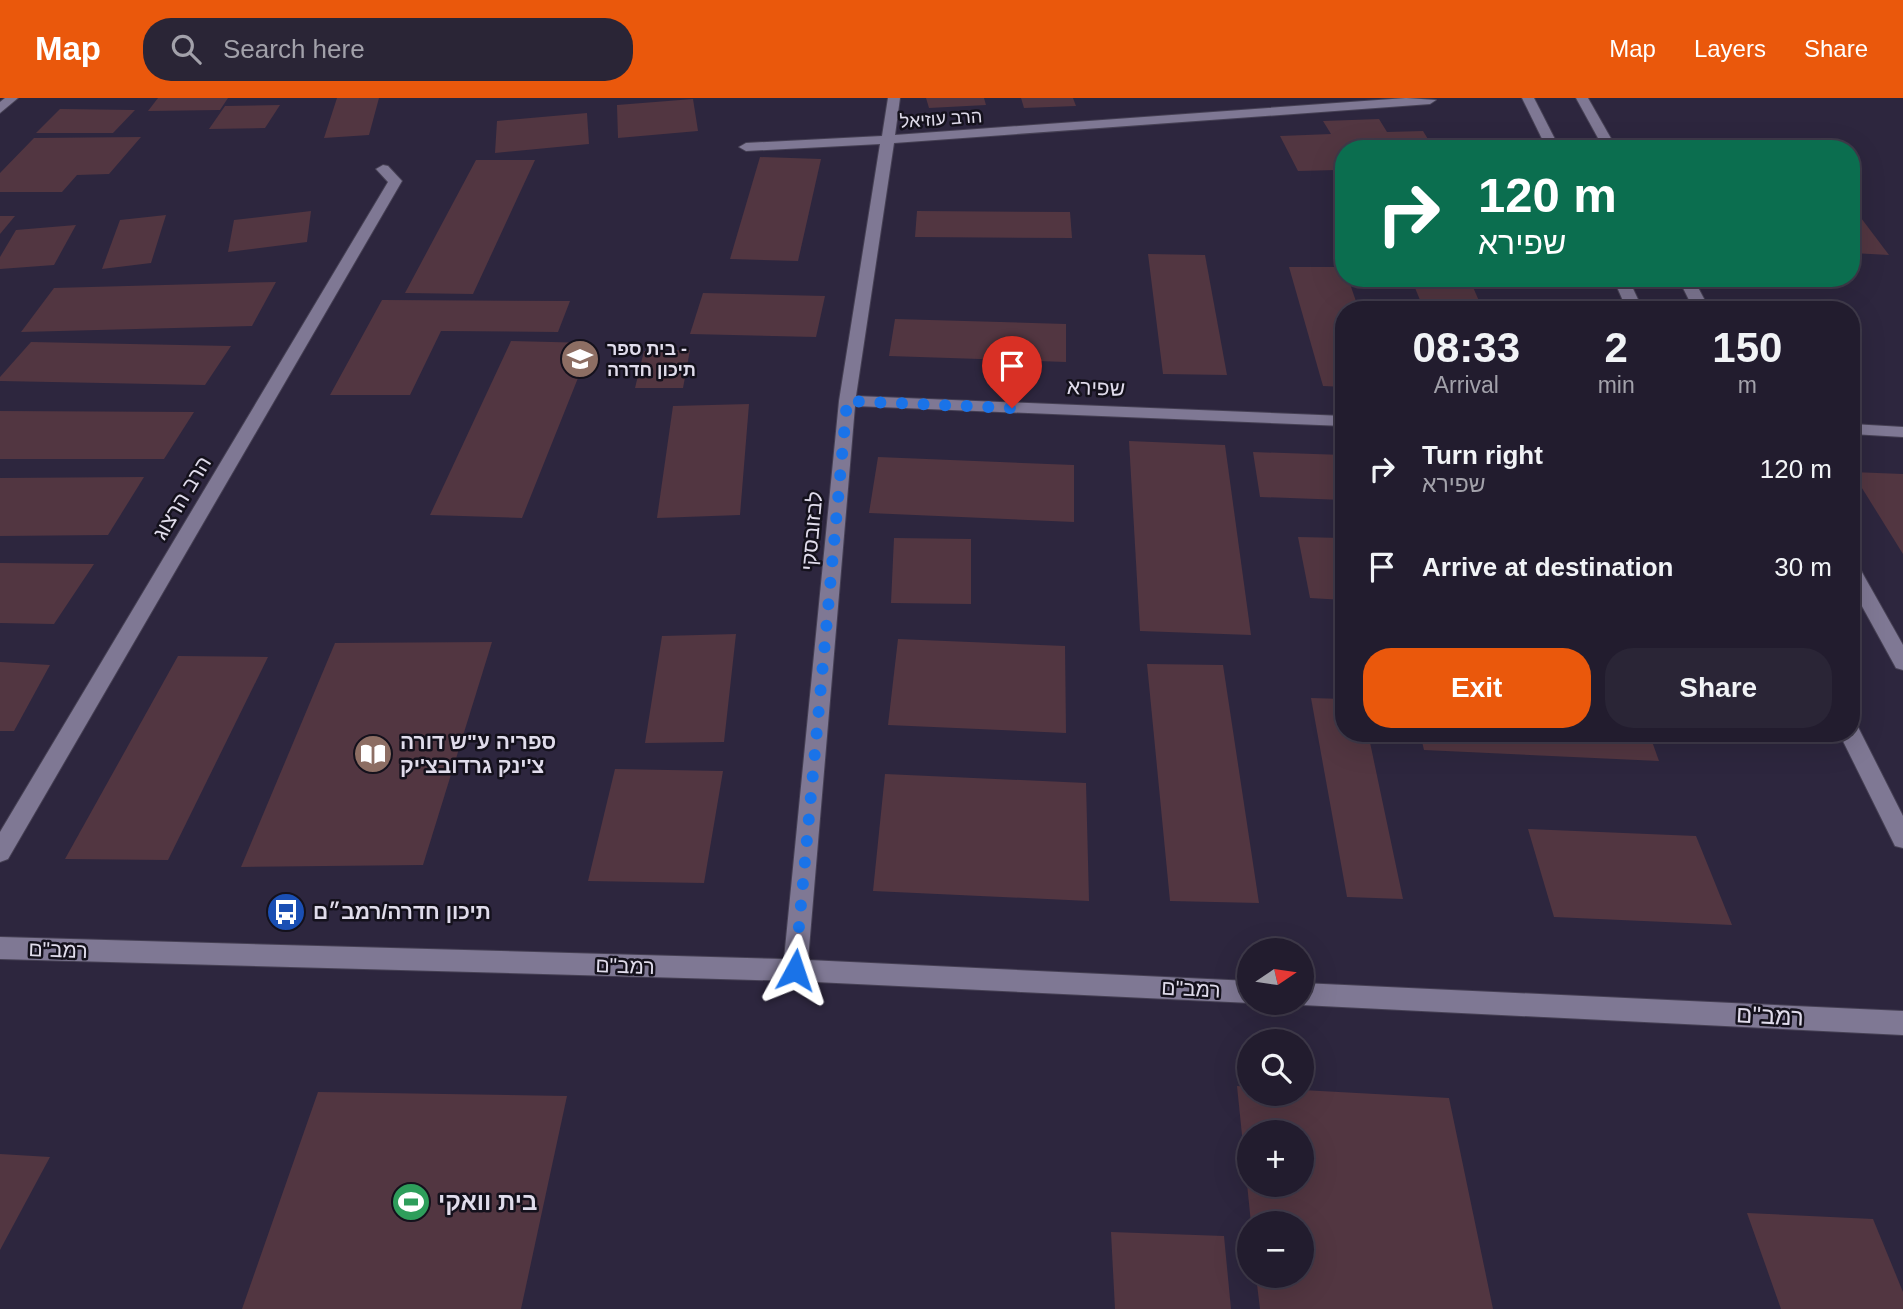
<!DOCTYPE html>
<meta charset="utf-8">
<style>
body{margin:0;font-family:Arial,Heebo,sans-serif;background:#2a2536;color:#f1f3f6;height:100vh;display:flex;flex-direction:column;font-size:26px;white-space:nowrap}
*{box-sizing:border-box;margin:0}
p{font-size:23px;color:#a2a1aa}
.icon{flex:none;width:38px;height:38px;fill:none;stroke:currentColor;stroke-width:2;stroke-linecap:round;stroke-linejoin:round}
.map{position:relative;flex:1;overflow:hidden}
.side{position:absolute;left:1335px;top:203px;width:525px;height:441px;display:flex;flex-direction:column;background:#221c2e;border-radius:28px;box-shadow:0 7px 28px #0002,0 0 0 2px #3f3a4a}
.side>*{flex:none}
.hud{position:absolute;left:1335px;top:42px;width:525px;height:147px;border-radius:28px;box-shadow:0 7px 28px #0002,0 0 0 2px #3f3a4a;background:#0b6e4f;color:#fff;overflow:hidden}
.needle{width:46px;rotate:77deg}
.buttons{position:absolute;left:1237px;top:840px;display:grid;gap:14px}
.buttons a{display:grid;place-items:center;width:77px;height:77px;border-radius:50%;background:#221c2e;box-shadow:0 7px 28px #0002,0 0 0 2px #3f3a4a;font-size:35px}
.pin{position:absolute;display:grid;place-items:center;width:60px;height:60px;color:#fff;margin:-72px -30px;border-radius:50% 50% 50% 0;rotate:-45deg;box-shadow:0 0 7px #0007}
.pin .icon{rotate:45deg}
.me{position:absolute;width:77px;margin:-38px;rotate:5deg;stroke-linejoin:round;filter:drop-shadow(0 0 5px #0008)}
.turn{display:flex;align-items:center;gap:24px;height:147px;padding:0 28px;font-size:32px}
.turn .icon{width:91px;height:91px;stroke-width:2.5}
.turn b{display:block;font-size:49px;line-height:60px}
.eta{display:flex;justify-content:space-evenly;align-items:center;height:119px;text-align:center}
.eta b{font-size:42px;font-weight:700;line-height:49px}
.action{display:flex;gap:14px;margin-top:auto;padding:14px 28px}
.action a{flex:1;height:80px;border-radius:28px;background:#ea580c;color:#fff;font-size:28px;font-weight:700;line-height:80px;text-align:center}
.action a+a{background:#2a2536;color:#f1f3f6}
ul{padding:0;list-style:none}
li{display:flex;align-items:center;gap:21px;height:98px;padding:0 28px}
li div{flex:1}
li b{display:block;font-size:26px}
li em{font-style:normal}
header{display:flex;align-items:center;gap:42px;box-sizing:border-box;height:98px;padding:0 35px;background:#ea580c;color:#fff}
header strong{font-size:33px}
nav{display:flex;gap:38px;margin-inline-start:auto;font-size:24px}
.search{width:490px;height:63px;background:#2a2536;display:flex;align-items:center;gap:18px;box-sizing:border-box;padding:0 24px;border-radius:28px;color:#a2a1aa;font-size:26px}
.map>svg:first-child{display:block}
.building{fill:#523641;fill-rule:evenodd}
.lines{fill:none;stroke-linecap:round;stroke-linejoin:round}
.lane-casing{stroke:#464054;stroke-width:2}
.street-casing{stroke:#464054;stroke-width:2}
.secondary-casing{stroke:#464054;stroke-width:2}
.lane{fill:#7f7894;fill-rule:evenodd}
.street{fill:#7f7894;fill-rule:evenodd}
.secondary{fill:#7f7894;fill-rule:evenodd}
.route{stroke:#1a73e8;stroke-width:12;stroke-dasharray:0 21.6}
.labels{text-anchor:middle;stroke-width:5;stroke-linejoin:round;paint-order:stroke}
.far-street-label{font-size:18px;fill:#e0dceb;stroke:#14111c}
.far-poi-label{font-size:18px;font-weight:bold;fill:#e0dceb;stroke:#14111c;text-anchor:start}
.street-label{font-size:21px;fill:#e0dceb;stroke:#14111c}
.poi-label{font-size:21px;font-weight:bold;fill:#e0dceb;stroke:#14111c;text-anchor:start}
.near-street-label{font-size:24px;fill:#e0dceb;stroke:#14111c}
.near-poi-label{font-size:24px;font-weight:bold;fill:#e0dceb;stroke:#14111c;text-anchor:start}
</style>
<header>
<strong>Map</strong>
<div class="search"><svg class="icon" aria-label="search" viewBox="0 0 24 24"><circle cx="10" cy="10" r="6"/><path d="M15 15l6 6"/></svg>Search here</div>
<nav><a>Map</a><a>Layers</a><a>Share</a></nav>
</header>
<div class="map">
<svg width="1903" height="1211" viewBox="0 0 1903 1211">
<rect width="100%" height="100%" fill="#2d263e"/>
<g class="building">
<path d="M158 0H228L220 12 148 13Z"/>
<path d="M337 0H379L369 37 324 40Z"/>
<path d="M926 0H984L986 7 929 10Z"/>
<path d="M1021 0H1073L1076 8 1024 10Z"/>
<path d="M693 1 698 33 618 40 617 7Z"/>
<path d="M280 7 265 30 209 31 225 8Z"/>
<path d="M60 11 135 12 113 35H36Z"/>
<path d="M587 15 589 46 495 55 497 23Z"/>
<path d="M1379 21 1387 34 1423 33 1434 51H1344V84L1337 72 1298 73 1280 38 1331 36 1323 23Z"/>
<path d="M141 39 109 76 77 77 62 94H0V75L34 40Z"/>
<path d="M760 59 821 61 798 163 730 161Z"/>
<path d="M476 62H535L473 196 405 195Z"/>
<path d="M1852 108 1889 157 1852 155Z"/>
<path d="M311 113 307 144 228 154 234 122Z"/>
<path d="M917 113 1070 114 1072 140 915 139Z"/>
<path d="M166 117 151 165 102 171 120 122Z"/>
<path d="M0 118H15L0 136Z"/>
<path d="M76 127 54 167 0 171V159L16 132Z"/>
<path d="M1148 156 1205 157 1227 277 1163 276Z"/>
<path d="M1289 169H1344V180H1348L1359 212H1344V289L1323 288Z"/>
<path d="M1411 180H1469L1483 212H1424Z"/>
<path d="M276 184 252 228 21 234 54 190Z"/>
<path d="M703 195 825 198 816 239 690 236Z"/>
<path d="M382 202 570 203 558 234 441 233 410 297H330Z"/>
<path d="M895 221 1066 226V264L889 258Z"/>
<path d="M511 243 592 245 522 420 430 417Z"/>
<path d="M31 244 231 248 205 287 0 283V279Z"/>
<path d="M690 252 683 290H635L644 253Z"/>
<path d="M749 306 740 417 657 420 673 308Z"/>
<path d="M0 313 194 314 164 361H0Z"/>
<path d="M1129 343 1225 347 1251 537 1140 533Z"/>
<path d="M1253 354 1344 357V402L1260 399Z"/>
<path d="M878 359 1074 367V424L869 415Z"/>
<path d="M1852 374 1903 376V456Z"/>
<path d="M144 379 108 437 0 438V380Z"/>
<path d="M1298 439 1344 440V502L1310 500Z"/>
<path d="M894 440 971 441V506L891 505Z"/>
<path d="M0 465 94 466 54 526 0 525Z"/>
<path d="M736 536 724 644 645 645 662 538Z"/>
<path d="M898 541 1065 548 1066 635 888 627Z"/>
<path d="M492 544 423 767 241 769 335 545Z"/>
<path d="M178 558 268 559 168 762 65 761Z"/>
<path d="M0 564 50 567 14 633H0Z"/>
<path d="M1147 566 1223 567 1259 805 1170 803Z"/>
<path d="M1311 600 1344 601V635H1368L1403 801 1347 799Z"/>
<path d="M1420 635H1649L1659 663 1424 652Z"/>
<path d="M615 671 723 673 704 785 588 783Z"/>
<path d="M885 676 1086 685 1089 803 873 793Z"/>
<path d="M1528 731 1696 738 1732 827 1554 819Z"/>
<path d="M1237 988 1250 989V996H1302V992L1449 1000 1493 1211H1260L1256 1178H1302V1125H1251ZM1250 1034H1302V1087H1250Z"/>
<path d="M318 994 567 998 521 1211H242Z"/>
<path d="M0 1056 50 1059 0 1152Z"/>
<path d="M1747 1115 1873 1121 1903 1194V1211H1781Z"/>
<path d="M1111 1134 1224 1138 1231 1211H1115Z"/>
</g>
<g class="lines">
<defs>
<path id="lane" d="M1852 326 1903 329V339L1852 336Z"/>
<g id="street">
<path d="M888 0H900L895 37 1406 0 1436 2 1430 6 894 45 856 298 1344 318V328L855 308 808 862 1250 883 1251 905 795 883 0 861V839L784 861 839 303 880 46 746 53 739 49 746 45 882 38Z"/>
<path d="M383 67 388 68 402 83 8 761 0 764V734L388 84 376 71Z"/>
<path d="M1302 885 1903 913V937L1302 907 1295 905H1302Z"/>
</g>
<g id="secondary">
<path d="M5 0H18L0 15V4Z"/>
<path d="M1522 0H1534L1560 51H1547Z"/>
<path d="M1576 0H1588L1617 51H1604Z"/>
<path d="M1613 180H1628L1643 212H1627Z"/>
<path d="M1678 180H1693L1710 212H1694Z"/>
<path d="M1852 467 1859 469 1903 547V572L1896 570 1852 490Z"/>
<path d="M1852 627 1858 629 1903 718V750L1895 748 1839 635H1852Z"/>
</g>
</defs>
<use href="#lane" class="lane-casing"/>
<use href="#street" class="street-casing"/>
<use href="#secondary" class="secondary-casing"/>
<use href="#lane" class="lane"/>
<use href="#street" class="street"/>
<use href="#secondary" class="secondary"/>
</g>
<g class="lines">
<path class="route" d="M795 872 847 303 1012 310"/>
</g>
<defs>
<symbol id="school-disc" viewBox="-11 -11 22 22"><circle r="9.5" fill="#8d6e63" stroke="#14111c"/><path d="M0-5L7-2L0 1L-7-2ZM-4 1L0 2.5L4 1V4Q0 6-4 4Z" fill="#fff"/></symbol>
<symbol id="library-disc" viewBox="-11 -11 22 22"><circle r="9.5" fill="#8d6e63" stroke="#14111c"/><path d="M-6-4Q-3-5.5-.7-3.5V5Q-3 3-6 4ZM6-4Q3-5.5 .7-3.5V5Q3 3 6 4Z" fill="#fff"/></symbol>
<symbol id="bus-disc" viewBox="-11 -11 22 22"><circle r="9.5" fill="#1a4fb4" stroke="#14111c"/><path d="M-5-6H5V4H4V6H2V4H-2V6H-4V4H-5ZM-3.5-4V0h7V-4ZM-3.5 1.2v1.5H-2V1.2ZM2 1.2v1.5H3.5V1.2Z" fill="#fff"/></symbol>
<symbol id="stadium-disc" viewBox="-11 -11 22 22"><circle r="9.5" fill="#2e9e5b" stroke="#14111c"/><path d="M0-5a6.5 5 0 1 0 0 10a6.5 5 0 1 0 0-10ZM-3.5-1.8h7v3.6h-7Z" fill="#fff"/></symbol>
</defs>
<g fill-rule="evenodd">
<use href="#school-disc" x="558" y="239" width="44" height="44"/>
<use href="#library-disc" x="351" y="634" width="44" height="44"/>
<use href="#bus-disc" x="264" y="792" width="44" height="44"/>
<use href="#stadium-disc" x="389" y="1082" width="44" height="44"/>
</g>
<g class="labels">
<g class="far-street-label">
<text transform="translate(941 21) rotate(-4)" y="6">הרב עוזיאל</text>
</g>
<g class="far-poi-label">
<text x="607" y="257">בית ספר -<tspan x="607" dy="21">תיכון חדרה</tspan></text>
</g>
<g class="street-label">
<text transform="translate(1096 290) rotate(2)" y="7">שפירא</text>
<text transform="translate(182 400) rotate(-59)" y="7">הרב הרצוג</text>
<text transform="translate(812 433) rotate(-85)" y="7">לבזובסקי</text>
<text transform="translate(58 852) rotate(2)" y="7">רמב"ם</text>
<text transform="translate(625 868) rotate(2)" y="7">רמב"ם</text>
<text transform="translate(1191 891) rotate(3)" y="7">רמב"ם</text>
</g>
<g class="poi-label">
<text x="400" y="651">ספריה ע"ש דורה<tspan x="400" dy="24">צ'ינק גרדובצ'יק</tspan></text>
<text x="313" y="821">תיכון חדרה/רמב״ם</text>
</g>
<g class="near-street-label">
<text transform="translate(1770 918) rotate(3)" y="8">רמב"ם</text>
</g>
<g class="near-poi-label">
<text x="438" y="1112">בית וואקי</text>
</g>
</g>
</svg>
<div class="buttons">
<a><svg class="needle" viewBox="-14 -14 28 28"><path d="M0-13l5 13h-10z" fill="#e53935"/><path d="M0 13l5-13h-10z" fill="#a2a1aa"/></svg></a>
<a><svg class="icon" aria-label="search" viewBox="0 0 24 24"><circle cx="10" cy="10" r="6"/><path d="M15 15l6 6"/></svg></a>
<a>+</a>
<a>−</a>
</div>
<div class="pin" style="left:1012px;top:310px;background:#d93025"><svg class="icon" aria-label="arrive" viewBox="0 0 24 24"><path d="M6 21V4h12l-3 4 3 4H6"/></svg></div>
<svg class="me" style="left:795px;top:872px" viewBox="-20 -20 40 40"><path d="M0-17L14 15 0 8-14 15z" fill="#1a73e8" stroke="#fff" stroke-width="4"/></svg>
<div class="hud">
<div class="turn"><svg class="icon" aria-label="right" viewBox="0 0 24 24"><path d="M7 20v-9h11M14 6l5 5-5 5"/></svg><div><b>120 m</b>שפירא</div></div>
</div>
<section class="side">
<div class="eta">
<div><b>08:33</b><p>Arrival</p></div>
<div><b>2</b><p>min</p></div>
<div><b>150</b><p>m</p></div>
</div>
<ul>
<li><svg class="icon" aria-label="right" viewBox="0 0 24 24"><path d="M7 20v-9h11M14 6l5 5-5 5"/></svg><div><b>Turn right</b><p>שפירא</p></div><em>120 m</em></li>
<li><svg class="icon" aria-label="arrive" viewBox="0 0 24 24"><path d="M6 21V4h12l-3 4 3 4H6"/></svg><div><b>Arrive at destination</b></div><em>30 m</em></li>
</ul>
<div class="action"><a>Exit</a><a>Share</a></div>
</section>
</div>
